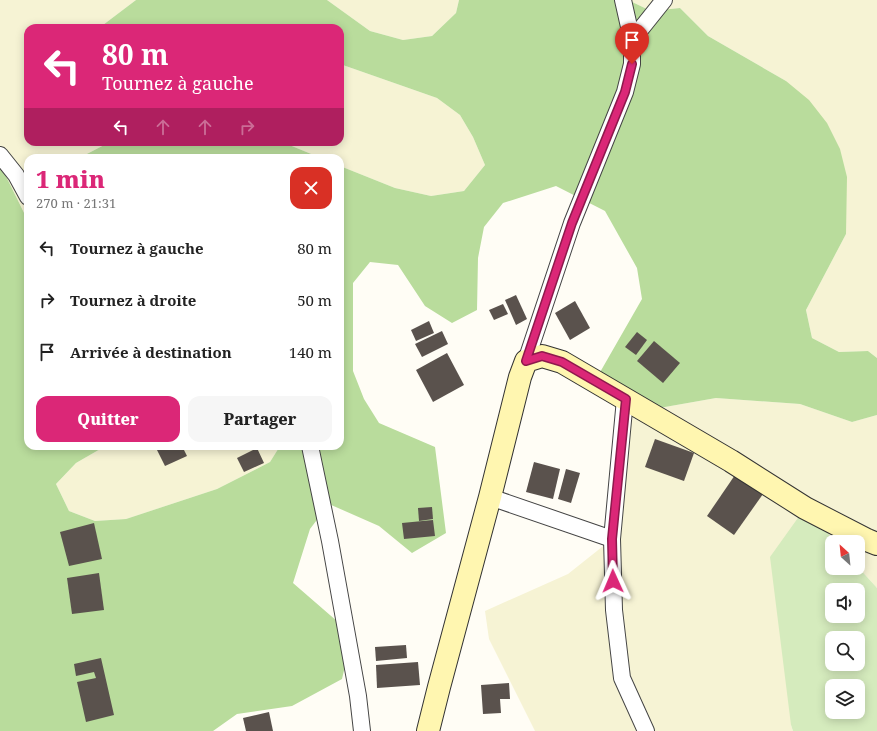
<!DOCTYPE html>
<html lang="fr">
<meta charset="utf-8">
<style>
body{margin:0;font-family:"Noto Serif",serif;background:#f6f6f6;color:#222;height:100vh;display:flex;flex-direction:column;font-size:15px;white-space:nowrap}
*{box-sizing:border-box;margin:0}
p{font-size:13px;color:#767676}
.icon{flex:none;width:22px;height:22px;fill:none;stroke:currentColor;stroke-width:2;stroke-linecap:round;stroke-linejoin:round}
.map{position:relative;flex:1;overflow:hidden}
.side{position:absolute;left:24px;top:154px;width:320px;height:296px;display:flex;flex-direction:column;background:#fff;border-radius:12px;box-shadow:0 2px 10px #0003}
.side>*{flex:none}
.guide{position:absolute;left:24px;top:24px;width:320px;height:122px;border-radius:12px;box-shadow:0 2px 10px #0003;background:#db2777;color:#fff;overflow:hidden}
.needle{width:26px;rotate:333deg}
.fabs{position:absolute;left:825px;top:535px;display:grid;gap:8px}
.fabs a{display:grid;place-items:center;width:40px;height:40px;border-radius:8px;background:#fff;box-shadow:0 2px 10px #0003;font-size:20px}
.pin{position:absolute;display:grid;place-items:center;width:34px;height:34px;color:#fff;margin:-41px -17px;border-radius:50% 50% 50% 0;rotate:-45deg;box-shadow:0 0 4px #0007}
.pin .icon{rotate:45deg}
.me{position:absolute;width:44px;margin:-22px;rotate:359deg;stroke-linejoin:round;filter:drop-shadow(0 0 3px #0008)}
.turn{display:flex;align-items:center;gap:14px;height:84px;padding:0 12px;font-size:18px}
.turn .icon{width:52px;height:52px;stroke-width:2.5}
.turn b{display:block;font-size:28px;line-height:34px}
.lanes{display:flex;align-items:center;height:38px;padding:0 12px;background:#0003;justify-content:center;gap:20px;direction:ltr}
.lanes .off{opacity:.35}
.round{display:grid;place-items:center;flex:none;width:42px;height:42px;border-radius:12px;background:#f6f6f6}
.headline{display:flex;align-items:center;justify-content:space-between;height:68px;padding:0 12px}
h1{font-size:24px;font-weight:800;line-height:30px;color:#db2777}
.primary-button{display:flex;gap:8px;margin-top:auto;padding:8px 12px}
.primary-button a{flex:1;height:46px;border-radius:12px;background:#db2777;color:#fff;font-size:16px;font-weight:800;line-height:46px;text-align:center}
.primary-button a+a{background:#f6f6f6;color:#222}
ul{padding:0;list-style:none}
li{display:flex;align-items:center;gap:12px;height:52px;padding:0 12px}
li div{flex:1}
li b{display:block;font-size:15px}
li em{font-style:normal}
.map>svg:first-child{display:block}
.farmland{fill:#f6f3d4}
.green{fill:#d5ebbd;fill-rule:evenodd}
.forest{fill:#b9dc9c}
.building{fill:#5a524d}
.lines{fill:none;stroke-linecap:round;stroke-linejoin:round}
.minor-casing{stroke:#444;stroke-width:18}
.secondary-casing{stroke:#333;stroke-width:24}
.minor{stroke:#fff;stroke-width:16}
.secondary{stroke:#fff6b0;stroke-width:22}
.route-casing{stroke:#8e194d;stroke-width:10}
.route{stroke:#db2777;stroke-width:7}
</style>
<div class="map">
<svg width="877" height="731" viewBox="0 0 877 731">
<rect width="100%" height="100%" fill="#fffdf5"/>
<g class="farmland">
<path d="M0 0H136L103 25 92 28H28V142H110L81 157 80 158H28V221L0 164Z"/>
<path d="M327 0H459L456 13 432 36 403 40 370 31Z"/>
<path d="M628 0H877V358L868 351 839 352 812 338 806 310 846 234 786 81 708 36 680 8 651 11Z"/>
<path d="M340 64 437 98 460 115 473 137 485 165 464 191 431 196 395 188 340 166V158H321L282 142H340Z"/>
<path d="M716 398 800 404 852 422 877 415V588L858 567V542H836L805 508 791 725 793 731H535L489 639 485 611 568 574 612 539 631 413Z"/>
<path d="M111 446H280L270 462 217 489 126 519 95 521 69 511 56 484 76 463 102 448Z"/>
</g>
<path class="green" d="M805 508 836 542H832V568H858V567L877 588V731H793L791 725 770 557ZM832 590H858V616H832ZM832 638H858V664H832ZM832 686H858V712H832Z"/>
<g class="forest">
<path d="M136 0H327L370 31 403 40 432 36 456 13 459 0H628L651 11 680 8 708 36 786 81 809 100 827 123 840 149 847 177 846 234 806 310 812 338 839 352 868 351 877 358V415L852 422 800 404 716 398 631 413 599 374 642 299 637 268 605 211 556 186 503 203 484 227 478 258 477 310 452 323 425 306 398 265 370 262 353 283V371L364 399 379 423 435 447 446 533 412 553 379 526 329 504 310 529 293 583 338 622 349 649 342 679 292 706 237 714 213 731H0V164L28 221V446H111L102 448 76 463 56 484 69 511 95 521 126 519 217 489 270 462 280 446H340V166L395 188 431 196 464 191 485 165 473 137 460 115 437 98 340 64V28H92L103 25Z"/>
<path d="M110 142H282L321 158H80L81 157Z"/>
</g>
<g class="building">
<path d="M516 295 527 319 516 325 505 300Z"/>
<path d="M575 301 590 328 570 340 555 313Z"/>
<path d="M503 304 508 314 494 320 489 310Z"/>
<path d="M429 321 434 333 416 341 411 330Z"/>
<path d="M442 331 448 344 422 357 415 344Z"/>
<path d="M637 332 647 340 636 355 625 347Z"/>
<path d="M654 341 680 363 663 383 637 361Z"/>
<path d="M447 353 464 385 433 402 416 370Z"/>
<path d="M655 439 694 453 684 481 645 467Z"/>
<path d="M155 446H182L187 456 165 466Z"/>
<path d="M257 448 264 463 244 472 237 458Z"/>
<path d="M534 462 560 469 553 499 526 492Z"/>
<path d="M566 469 580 473 571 503 558 499Z"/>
<path d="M735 475 763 494 734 535 707 516Z"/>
<path d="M432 507 433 519 419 521 418 508Z"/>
<path d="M433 520 435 536 404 539 402 523Z"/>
<path d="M94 523 102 559 69 566 60 532Z"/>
<path d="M99 573 104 610 72 614 67 578Z"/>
<path d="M406 645 407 658 376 661 375 647Z"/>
<path d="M101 658 114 715 86 722 77 682 96 678 94 672 76 676 74 664Z"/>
<path d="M418 662 420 685 377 688 376 665Z"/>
<path d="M509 683 510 699H500L501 713 483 714 481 685Z"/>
<path d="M269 712 273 731H246L243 718Z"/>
</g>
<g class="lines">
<defs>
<g id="minor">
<path d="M632 40 664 0"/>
<path d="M0 155 16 175 28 197"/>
<path d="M526 361 572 223 625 92 632 64V40L623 0"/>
<path d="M625 399 612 539 614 610 622 678 646 731"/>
<path d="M310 446 330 541 358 696 362 731"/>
<path d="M490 497 612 539"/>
</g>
<path id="secondary" d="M428 731 439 687 490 497 520 377 526 361 542 356 562 362 731 461 805 508 867 540 877 544"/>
</defs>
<use href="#minor" class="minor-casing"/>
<use href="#secondary" class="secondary-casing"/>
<use href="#minor" class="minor"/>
<use href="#secondary" class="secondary"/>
</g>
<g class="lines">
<defs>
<path id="route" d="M613 581 612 539 626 399 562 362 542 356 526 361 572 223 625 92 632 64"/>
</defs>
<use href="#route" class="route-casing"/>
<use href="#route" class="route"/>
</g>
</svg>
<div class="fabs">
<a><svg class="needle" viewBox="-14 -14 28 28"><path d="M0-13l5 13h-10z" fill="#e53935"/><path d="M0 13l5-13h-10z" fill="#767676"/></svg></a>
<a><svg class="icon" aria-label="sound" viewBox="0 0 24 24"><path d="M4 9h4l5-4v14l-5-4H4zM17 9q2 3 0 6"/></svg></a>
<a><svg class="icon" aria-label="search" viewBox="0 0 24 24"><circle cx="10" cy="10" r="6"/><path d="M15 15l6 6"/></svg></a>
<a><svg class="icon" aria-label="layers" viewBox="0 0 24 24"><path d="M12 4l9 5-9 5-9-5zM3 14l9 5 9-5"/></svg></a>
</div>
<div class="pin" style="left:632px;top:64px;background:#d93025"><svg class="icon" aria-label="arrive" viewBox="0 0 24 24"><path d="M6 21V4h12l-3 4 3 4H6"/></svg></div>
<svg class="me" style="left:613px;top:581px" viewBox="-20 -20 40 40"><path d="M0-17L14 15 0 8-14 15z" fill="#db2777" stroke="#fff" stroke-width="4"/></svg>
<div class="guide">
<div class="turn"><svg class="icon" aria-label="left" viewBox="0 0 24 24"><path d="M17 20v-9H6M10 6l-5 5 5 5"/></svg><div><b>80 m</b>Tournez à gauche</div></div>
<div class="lanes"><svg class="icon" aria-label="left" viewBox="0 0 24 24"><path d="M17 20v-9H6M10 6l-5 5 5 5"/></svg><svg class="icon off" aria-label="ahead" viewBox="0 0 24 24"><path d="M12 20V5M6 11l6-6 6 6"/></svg><svg class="icon off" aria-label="ahead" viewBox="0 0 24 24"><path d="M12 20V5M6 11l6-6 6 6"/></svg><svg class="icon off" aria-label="right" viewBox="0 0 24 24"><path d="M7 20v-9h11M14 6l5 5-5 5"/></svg></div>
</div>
<section class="side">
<div class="headline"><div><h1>1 min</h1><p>270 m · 21:31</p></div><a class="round" style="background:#d93025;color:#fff"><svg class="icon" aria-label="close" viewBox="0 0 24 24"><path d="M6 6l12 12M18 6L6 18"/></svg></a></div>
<ul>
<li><svg class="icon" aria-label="left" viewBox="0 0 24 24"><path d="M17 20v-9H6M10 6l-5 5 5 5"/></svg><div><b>Tournez à gauche</b></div><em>80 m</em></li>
<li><svg class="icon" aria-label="right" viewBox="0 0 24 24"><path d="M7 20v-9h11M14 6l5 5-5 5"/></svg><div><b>Tournez à droite</b></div><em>50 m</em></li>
<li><svg class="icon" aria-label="arrive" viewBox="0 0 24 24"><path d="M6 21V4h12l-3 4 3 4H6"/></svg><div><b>Arrivée à destination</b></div><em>140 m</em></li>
</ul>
<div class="primary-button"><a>Quitter</a><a>Partager</a></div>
</section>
</div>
